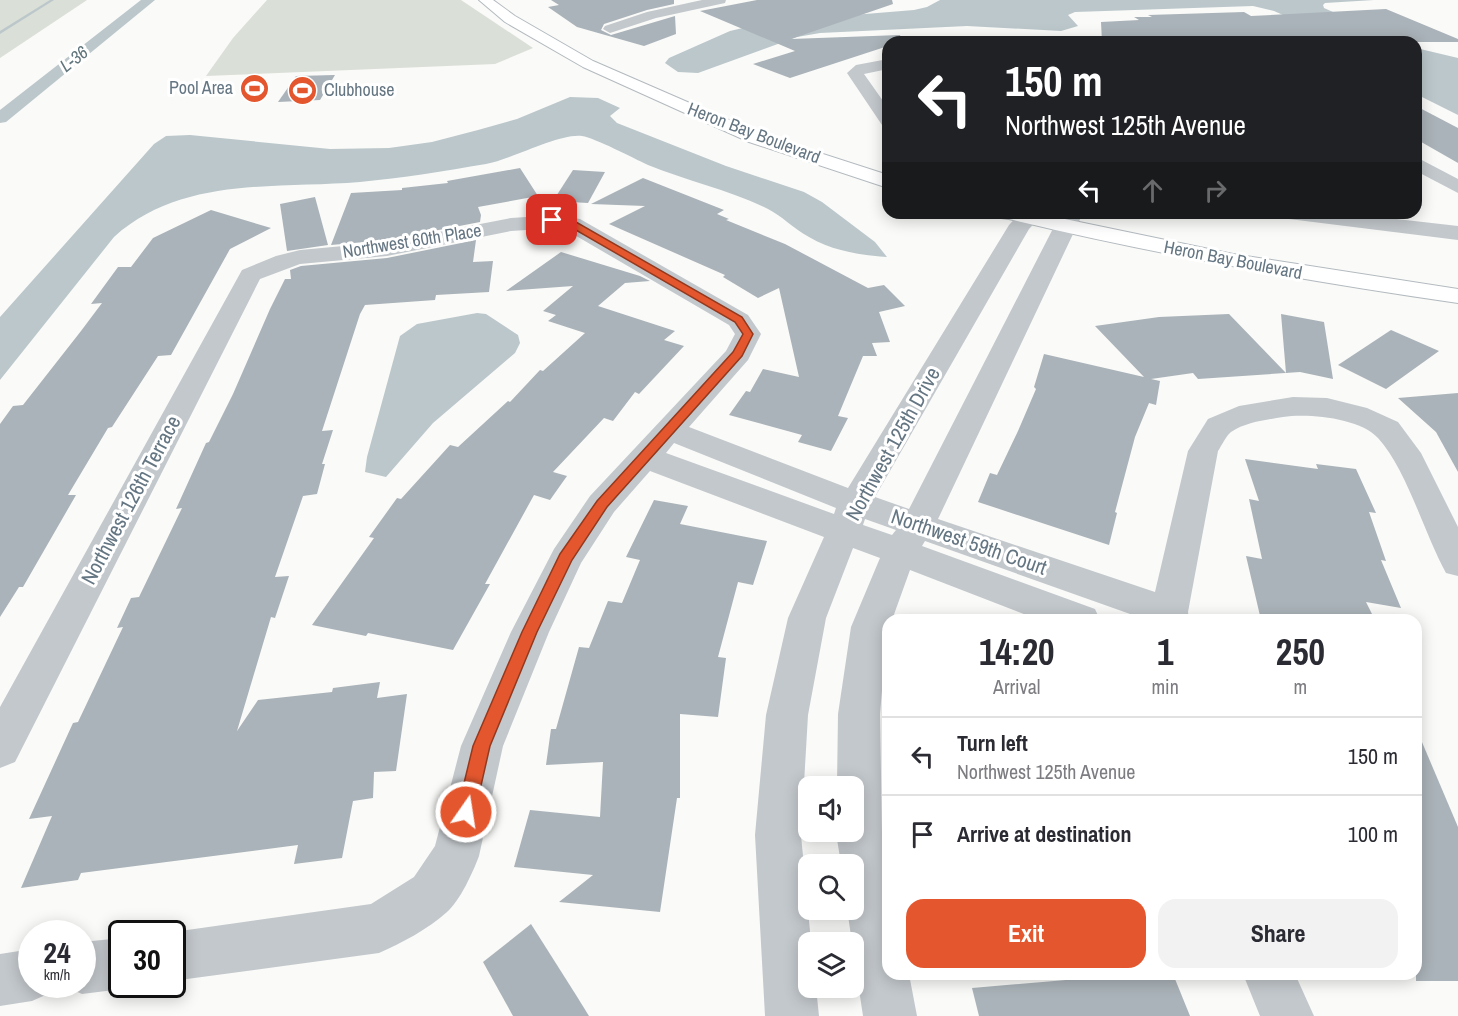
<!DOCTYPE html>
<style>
body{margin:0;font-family:"Archivo Narrow",sans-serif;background:#f2f2f3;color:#2b2b33;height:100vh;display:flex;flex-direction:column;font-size:22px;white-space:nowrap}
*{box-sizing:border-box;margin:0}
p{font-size:20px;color:#7c7c81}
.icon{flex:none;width:33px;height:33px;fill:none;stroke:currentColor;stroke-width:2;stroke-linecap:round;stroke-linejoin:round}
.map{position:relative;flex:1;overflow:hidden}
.sheet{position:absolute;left:882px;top:614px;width:540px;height:366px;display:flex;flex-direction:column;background:#fff;border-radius:18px;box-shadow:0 3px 15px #0003}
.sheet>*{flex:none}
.hud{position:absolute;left:882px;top:36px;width:540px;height:183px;border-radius:18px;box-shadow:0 3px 15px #0003;background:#202124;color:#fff;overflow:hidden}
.fabs{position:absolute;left:798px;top:776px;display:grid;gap:12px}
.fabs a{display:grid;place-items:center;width:66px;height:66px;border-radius:12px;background:#fff;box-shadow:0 3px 15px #0003;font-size:30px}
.speed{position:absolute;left:18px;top:920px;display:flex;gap:12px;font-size:30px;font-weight:700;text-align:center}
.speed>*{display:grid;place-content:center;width:78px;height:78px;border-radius:50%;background:#fff;box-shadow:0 3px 15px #0003;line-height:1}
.speed small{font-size:15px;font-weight:400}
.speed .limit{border:3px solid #111;border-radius:9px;background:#fff;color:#111}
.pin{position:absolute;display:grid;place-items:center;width:51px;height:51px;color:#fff;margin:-26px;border-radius:12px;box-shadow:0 3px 9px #0006}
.me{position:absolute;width:66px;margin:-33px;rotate:13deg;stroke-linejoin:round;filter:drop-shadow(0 0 4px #0008)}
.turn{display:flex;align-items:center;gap:21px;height:126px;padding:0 24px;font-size:27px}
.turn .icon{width:78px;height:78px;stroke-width:2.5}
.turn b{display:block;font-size:42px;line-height:51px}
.lanes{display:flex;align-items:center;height:57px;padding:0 24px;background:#0003;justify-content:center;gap:30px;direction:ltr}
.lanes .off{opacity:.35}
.eta{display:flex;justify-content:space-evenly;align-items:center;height:102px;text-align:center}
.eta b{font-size:36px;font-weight:700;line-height:42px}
.primary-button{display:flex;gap:12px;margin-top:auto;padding:12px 24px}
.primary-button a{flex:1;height:69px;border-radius:18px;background:#e4572e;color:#fff;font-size:24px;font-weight:700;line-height:69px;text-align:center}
.primary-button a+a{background:#f2f2f3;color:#2b2b33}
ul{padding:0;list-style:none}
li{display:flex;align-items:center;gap:18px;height:78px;padding:0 24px;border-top:2px solid #e1e1e2}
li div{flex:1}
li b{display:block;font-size:22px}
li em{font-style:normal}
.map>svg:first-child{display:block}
.green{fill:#dadfd7}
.water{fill:#bbc7cb}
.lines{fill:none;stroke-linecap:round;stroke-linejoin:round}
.stream{fill:#bbc7cb;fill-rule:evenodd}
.canal{fill:#bbc7cb;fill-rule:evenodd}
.building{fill:#aab3b9}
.secondary-casing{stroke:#b3babf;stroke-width:2}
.street{fill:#c3c8cc;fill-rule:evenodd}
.secondary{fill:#fff;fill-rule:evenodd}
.route{fill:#e4572e;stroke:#94391e;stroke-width:1.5}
.labels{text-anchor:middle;stroke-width:6;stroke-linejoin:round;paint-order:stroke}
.far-water-label{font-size:18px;font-style:italic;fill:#60757c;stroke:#fff}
.far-poi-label{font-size:18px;fill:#657683;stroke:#fff;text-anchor:end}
.far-street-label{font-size:18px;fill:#657683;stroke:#fff}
.street-label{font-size:21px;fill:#657683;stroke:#fff}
</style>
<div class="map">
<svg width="1458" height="1016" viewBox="0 0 1458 1016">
<rect width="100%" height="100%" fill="#fafaf8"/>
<g class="green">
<path d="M0 0H87L0 58Z"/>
<path d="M267 0H461L533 48 495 64 206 76 233 38Z"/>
</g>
<g class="water">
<path d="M940 0H1374L1325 3 1323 5 1324 8 1342 16 1308 26 1274 11 1253 6 1075 12 1068 15 1078 26 1061 31 967 26 820 33 797 37 698 73 678 72 665 63 669 58 730 31 768 22 914 10 927 7Z"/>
<path d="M1416 48 1458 58V115L1416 94Z"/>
<path d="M570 97 598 98 620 108 610 116 617 123 726 166 804 192 822 202 875 242 887 257C859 255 833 251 809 237 794 229 782 216 768 209 730 190 687 181 648 165 633 158 595 138 582 136 560 133 512 159 486 164 445 171 402 178 360 182 276 189 182 176 114 237L0 380V317L154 144 166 136 190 135 330 149 389 148 432 142 478 130 517 119Z"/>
<path d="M477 313 486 314 518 335 520 343 515 353 433 423 386 477 365 472 367 457 400 336 417 324Z"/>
</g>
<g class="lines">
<path class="stream" d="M50 0H54L0 34V31Z"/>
<path class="canal" d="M141 0H155L6 122 0 123V110Z"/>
</g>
<g class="building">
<path d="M551 0H674V4L647 10 604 24 601 30 611 35 675 16 676 34 644 46 577 27 548 7 559 5Z"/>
<path d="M757 0H892L893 4 791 39 900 35 902 42H888V46L790 78 753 64 795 51 700 11Z"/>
<path d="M1386 9 1458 39V42H1102L1101 22 1139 20 1134 17H1152L1148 15 1244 12 1251 16Z"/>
<path d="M335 75 320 100 278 102 296 76Z"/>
<path d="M1416 106 1458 128V163L1416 139Z"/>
<path d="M520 168 538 196 478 207 481 215 480 222 387 240 331 245 351 193 402 190V188L448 183 447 181Z"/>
<path d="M573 170 605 172 588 203 553 201Z"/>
<path d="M643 178 724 210 717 214 729 219 726 220 785 244 868 288 884 285 905 306 879 312 890 342 872 343 877 356H863L838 416 848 418 831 451 798 442 802 435 729 415 746 391 750 392 763 369 799 377 779 288 758 298 723 277 725 275 609 224 645 206 591 204Z"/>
<path d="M315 197 328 245 287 251 280 204Z"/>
<path d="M211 210 271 228 230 249 171 355 158 356 112 427 108 428 68 495H76L23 587H19L0 617V424L13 406 23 405 81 331 102 303 91 304 118 267H131L153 238Z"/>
<path d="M476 240 473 262 493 261 489 292 436 295 435 300 365 305 360 314 322 431 333 430 322 464H325L317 494 303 496 275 577 289 576 275 618 271 617 237 731 258 700 332 692 333 688 380 682 377 698 407 694 396 771 374 772 373 798 353 801 342 858 294 864 298 845 81 873 78 880 21 888 52 816 29 819 73 723 78 722 123 627 117 628 131 598 139 597 182 508 176 509 206 443 209 442 233 394 270 309 285 279H291L290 270 301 266 387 258Z"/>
<path d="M561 252 640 276 650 281 625 283 598 306 675 331 664 340 684 346 639 394 635 392 613 421 604 418 553 472 567 476 550 500 534 495 485 584H490L453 650 368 633 366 636 312 625 374 538 369 537 397 498 401 499 450 445 458 447 508 401 510 402 540 370 543 371 585 333 548 321 556 315 543 311 573 286 506 291Z"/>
<path d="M1229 314 1286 373 1281 314 1324 322 1333 379 1300 372 1198 379 1193 373 1151 379 1160 381 1156 405 1149 403 1135 437 1115 512 1117 513 1109 545 978 502 990 473 997 475 1018 431 1036 389 1034 387 1044 354 1144 377 1095 326 1159 317Z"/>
<path d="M1391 330 1439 351 1386 389 1338 365Z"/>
<path d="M1458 393V472L1436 432 1398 398Z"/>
<path d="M1245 459 1318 469 1316 464 1356 469 1376 513 1369 512 1386 561 1381 560 1401 608 1366 602 1375 620H1261L1246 556 1262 559 1249 499 1259 501Z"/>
<path d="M654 500 688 506 680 524 767 541 753 585 738 582 718 657 726 658 718 717 680 714V798H677L660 912 559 902 593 875 514 867 530 810 600 817 603 762 546 765 551 729H556L579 647 589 648 608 601 622 603 640 560 626 557Z"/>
<path d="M1416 728 1458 827V981H1416Z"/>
<path d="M531 924 576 995 589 1016H513L483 962Z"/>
<path d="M1136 974H1173L1190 1016H979L972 988Z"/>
</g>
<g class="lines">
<defs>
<g id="secondary">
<path d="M479 0H493L515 16 593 61 761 134 888 175V188L749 142 583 67 505 22Z"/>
<path d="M998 213H1036L1233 254 1458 289V303C1307 281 1157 255 1009 219L1001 218Z"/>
</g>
</defs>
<use href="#secondary" class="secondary-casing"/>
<g class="street">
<path d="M702 0H726L725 3 656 18 610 33 603 29 605 26 647 12Z"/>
<path d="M888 59V69L864 74 888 108V126L882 125 847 73 856 65Z"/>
<path d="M1416 157 1458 179V193L1416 171Z"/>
<path d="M1020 213H1044L1029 229 875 497 909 509 1061 213H1083L938 519 1155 592 1188 451 1208 419 1239 406 1293 397 1327 398 1367 408 1398 422 1421 453 1458 527V576L1446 573C1424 533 1407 470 1378 438 1360 418 1308 413 1283 417 1266 420 1246 422 1231 432 1226 436 1222 445 1218 451L1188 612 1189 620H1147L925 541 922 546 1095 609 1100 620H1039L910 570 892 620H888L880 714 882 833 888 865V974H909L917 1016H863L847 909H854V864H841L836 833V831H854V786H837L838 714 851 627 880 558 853 548 826 618 808 715 801 835 811 942H808V987H816L819 1016H765L755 835 766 715 788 618 824 537 650 471 614 512 581 563 549 632 503 746 479 856C473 872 460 901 447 912 428 929 402 943 379 953L172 981V933H166L371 904 414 877 435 846 461 746 511 632 554 549 590 496 726 351 735 334 729 325 566 230 557 228 511 231 387 256 300 264 260 279 15 762 0 768V707L242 270 276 256 300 250 387 242 511 218 557 215 580 219 748 315 761 334 748 360 689 427 848 488 1009 225ZM674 443 836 508 834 514 666 453ZM865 519 896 530 892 535 863 525Z"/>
<path d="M1278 213H1344L1458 226V240L1289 219 1281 218Z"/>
<path d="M122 938V984H133L122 989 82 994 64 986 63 984H82V942Z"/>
<path d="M32 949V984H54L50 993 32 1001 0 1006V954Z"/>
<path d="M1243 974H1295L1314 1016H1260Z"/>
</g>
<use href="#secondary" class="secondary"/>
</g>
<path class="route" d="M552 217 576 222 742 317 753 334 742 356 607 507 572 560 537 632 490 746 475 812 473 818 466 821 459 818 457 812 473 746 522 632 560 554 597 501 733 352 743 334 735 322 569 226 549 222V218Z"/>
<defs>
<symbol id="stadium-disc" viewBox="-11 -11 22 22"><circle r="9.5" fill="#e4572e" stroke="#fff"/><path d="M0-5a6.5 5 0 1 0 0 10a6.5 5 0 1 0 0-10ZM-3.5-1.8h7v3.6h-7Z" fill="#fff"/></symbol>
</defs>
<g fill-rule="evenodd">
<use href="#stadium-disc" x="238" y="72" width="33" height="33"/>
<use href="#stadium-disc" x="286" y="74" width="33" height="33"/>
</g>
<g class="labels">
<g class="far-water-label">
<text transform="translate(74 59) rotate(-38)" y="6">L-36</text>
</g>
<g class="far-poi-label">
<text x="233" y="94">Pool Area</text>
<text x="324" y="96" text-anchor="start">Clubhouse</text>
</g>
<g class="far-street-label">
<text transform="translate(754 133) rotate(21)" y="6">Heron Bay Boulevard</text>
<text transform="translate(412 241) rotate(-9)" y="6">Northwest 60th Place</text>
<text transform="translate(1233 260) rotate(11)" y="6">Heron Bay Boulevard</text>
</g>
<g class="street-label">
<text transform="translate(893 444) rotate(-61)" y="7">Northwest 125th Drive</text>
<text transform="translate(131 500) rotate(-62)" y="7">Northwest 126th Terrace</text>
<text transform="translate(969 542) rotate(19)" y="7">Northwest 59th Court</text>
</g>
</g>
</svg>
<div class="fabs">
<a><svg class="icon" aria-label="sound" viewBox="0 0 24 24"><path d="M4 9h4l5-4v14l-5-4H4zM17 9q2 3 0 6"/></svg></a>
<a><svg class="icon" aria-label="search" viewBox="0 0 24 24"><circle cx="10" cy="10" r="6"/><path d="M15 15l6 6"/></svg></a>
<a><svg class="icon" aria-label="layers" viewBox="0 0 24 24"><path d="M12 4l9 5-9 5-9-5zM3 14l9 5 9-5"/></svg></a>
</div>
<div class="speed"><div>24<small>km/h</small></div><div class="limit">30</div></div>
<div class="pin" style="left:552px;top:220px;background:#d93025"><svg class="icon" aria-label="arrive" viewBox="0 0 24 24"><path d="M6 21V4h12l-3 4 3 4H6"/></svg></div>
<svg class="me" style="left:466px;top:812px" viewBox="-20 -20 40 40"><circle r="17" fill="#e4572e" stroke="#fff" stroke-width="3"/><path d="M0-11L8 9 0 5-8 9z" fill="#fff"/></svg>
<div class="hud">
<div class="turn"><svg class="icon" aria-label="left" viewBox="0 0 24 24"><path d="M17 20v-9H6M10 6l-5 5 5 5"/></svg><div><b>150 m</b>Northwest 125th Avenue</div></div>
<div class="lanes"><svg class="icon" aria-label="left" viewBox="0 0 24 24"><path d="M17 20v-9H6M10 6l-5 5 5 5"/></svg><svg class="icon off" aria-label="ahead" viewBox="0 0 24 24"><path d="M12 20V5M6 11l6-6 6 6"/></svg><svg class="icon off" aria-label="right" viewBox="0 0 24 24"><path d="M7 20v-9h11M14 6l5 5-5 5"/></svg></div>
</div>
<section class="sheet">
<div class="eta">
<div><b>14:20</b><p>Arrival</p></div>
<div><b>1</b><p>min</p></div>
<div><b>250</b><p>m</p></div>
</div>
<ul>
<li><svg class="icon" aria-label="left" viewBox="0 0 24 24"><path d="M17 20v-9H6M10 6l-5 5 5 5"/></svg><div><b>Turn left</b><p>Northwest 125th Avenue</p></div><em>150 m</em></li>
<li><svg class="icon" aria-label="arrive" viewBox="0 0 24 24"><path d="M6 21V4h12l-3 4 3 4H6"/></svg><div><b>Arrive at destination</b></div><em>100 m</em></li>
</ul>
<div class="primary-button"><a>Exit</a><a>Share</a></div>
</section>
</div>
